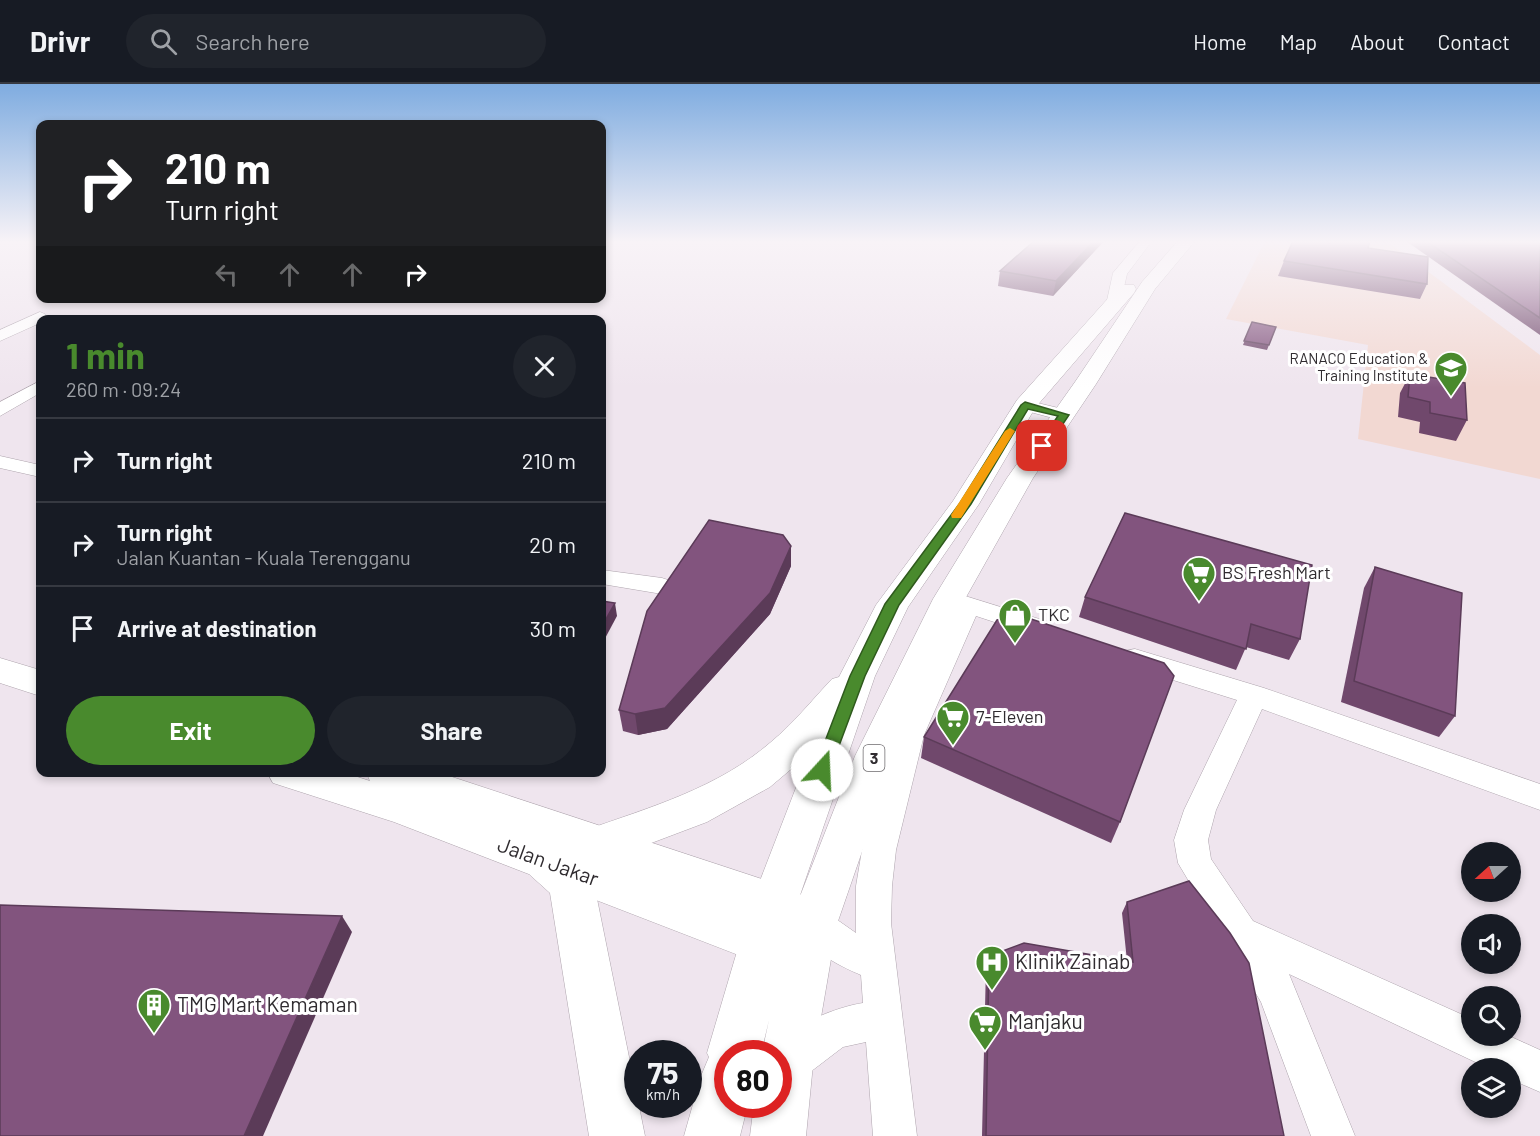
<!DOCTYPE html>
<meta charset="utf-8">
<style>
body{margin:0;font-family:Barlow,sans-serif;background:#20242c;color:#f1f3f6;height:100vh;display:flex;flex-direction:column;font-size:22px;white-space:nowrap}
*{box-sizing:border-box;margin:0}
p{font-size:20px;color:#9ea1a6}
.icon{flex:none;width:33px;height:33px;fill:none;stroke:currentColor;stroke-width:2;stroke-linecap:round;stroke-linejoin:round}
.map{position:relative;flex:1;overflow:hidden}
.drawer{position:absolute;left:36px;top:231px;width:570px;height:462px;display:flex;flex-direction:column;background:#171b24;border-radius:12px;box-shadow:0 3px 9px #0003}
.drawer>*{flex:none}
.top-card{position:absolute;left:36px;top:36px;width:570px;height:183px;border-radius:12px;box-shadow:0 3px 9px #0003;background:#202124;color:#fff;overflow:hidden}
.needle{width:39px;rotate:249deg}
.buttons{position:absolute;left:1461px;top:758px;display:grid;gap:12px}
.buttons a{display:grid;place-items:center;width:60px;height:60px;border-radius:50%;background:#171b24;box-shadow:0 3px 9px #0003;font-size:30px}
.speed{position:absolute;left:624px;top:956px;display:flex;gap:12px;font-size:30px;font-weight:700;text-align:center}
.speed>*{display:grid;place-content:center;width:78px;height:78px;border-radius:50%;background:#171b24;box-shadow:0 3px 9px #0003;line-height:1}
.speed small{font-size:15px;font-weight:400}
.speed .limit{border:9px solid #d22;background:#fff;color:#111}
.pin{position:absolute;display:grid;place-items:center;width:51px;height:51px;color:#fff;margin:-26px;border-radius:12px;box-shadow:0 3px 9px #0006}
.me{position:absolute;width:66px;margin:-33px;rotate:20deg;stroke-linejoin:round;filter:drop-shadow(0 0 4px #0008)}
.turn{display:flex;align-items:center;gap:21px;height:126px;padding:0 30px;font-size:27px}
.turn .icon{width:78px;height:78px;stroke-width:2.5}
.turn b{display:block;font-size:42px;line-height:51px}
.lanes{display:flex;align-items:center;height:57px;padding:0 30px;background:#0003;justify-content:center;gap:30px;direction:ltr}
.lanes .off{opacity:.35}
.round{display:grid;place-items:center;flex:none;width:63px;height:63px;border-radius:32px;background:#20242c}
.head{display:flex;align-items:center;justify-content:space-between;height:102px;padding:0 30px}
h1{font-size:36px;font-weight:700;line-height:45px;color:#498a2d}
.primary-button{display:flex;gap:12px;margin-top:auto;padding:12px 30px}
.primary-button a{flex:1;height:69px;border-radius:36px;background:#498a2d;color:#fff;font-size:24px;font-weight:700;line-height:69px;text-align:center}
.primary-button a+a{background:#20242c;color:#f1f3f6}
ul{padding:0;list-style:none}
li{display:flex;align-items:center;gap:18px;height:84px;padding:0 30px;border-top:2px solid #363941}
li div{flex:1}
li b{display:block;font-size:22px}
li em{font-style:normal}
header{display:flex;align-items:center;gap:36px;box-sizing:border-box;height:84px;padding:0 30px;background:#171b24;border-bottom:2px solid #363941}
header strong{font-size:28px}
nav{display:flex;gap:33px;margin-inline-start:auto;font-size:21px}
.search{width:420px;height:54px;background:#20242c;display:flex;align-items:center;gap:15px;box-sizing:border-box;padding:0 21px;border-radius:33px;color:#9ea1a6;font-size:22px}
.map>svg:first-child{display:block}
.education{fill:#f2d8d2}
.lines{fill:none;stroke-linecap:round;stroke-linejoin:round}
.minor-casing{stroke:#aea4ad;stroke-width:1}
.secondary-casing{stroke:#aea4ad;stroke-width:1}
.trunk-casing{stroke:#aea4ad;stroke-width:1}
.minor{fill:#fff;fill-rule:evenodd}
.secondary{fill:#fff;fill-rule:evenodd}
.trunk{fill:#fff;fill-rule:evenodd}
.wall{fill:#70486c}
.shaded-wall{fill:#5b3b58}
.building{fill:#82547e;stroke:#5b3b58;stroke-width:1.5}
.route{fill:#498a2d;stroke:#2f5a1d;stroke-width:1.5}
.slow{fill:#f59e0b}
.labels{text-anchor:middle;stroke-width:6;stroke-linejoin:round;paint-order:stroke}
.far-poi-label{font-size:15px;fill:#302c30;stroke:#fff;text-anchor:end}
.shield{fill:#fff;stroke:#6e6b6e;stroke-width:1.5}
.shield-label{font-size:16px;font-weight:bold;fill:#302c30}
.poi-label{font-size:18px;fill:#302c30;stroke:#fff;text-anchor:start}
.near-street-label{font-size:21px;fill:#302c30;stroke:#fff}
.near-poi-label{font-size:21px;fill:#302c30;stroke:#fff;text-anchor:start}
</style>
<header>
<strong>Drivr</strong>
<div class="search"><svg class="icon" aria-label="search" viewBox="0 0 24 24"><circle cx="10" cy="10" r="6"/><path d="M15 15l6 6"/></svg>Search here</div>
<nav><a>Home</a><a>Map</a><a>About</a><a>Contact</a></nav>
</header>
<div class="map">
<svg width="1540" height="1052" viewBox="0 0 1540 1052">
<rect width="100%" height="100%" fill="#efe5ee"/>
<path class="education" d="M1265 157H1387L1540 271V395L1358 355 1368 261 1226 235Z"/>
<g class="lines">
<defs>
<g id="minor">
<path d="M1140 157H1152L1127 190 1120 221 1113 225 1108 224 1106 221 1113 189Z"/>
<path d="M40 228 45 230 48 233 46 236H40V239L0 257V246Z"/>
<path d="M40 297V309L0 332V318Z"/>
<path d="M1025 316 1071 327 1073 331 1071 335 1064 337 1019 325 1016 321 1019 317Z"/>
<path d="M0 372 40 381V393L0 384Z"/>
<path d="M602 486 662 494 671 497 674 502 671 507 662 510 602 500Z"/>
<path d="M949 507 1049 538 1053 544 1049 550 1040 553 976 532 924 651 896 766 892 802 891 839 917 1052H873L866 958 843 963 805 992 790 998 778 993V969H773C784 943 836 923 863 919L861 891C837 881 805 864 795 840L800 828 813 823 826 828 856 849V802L862 766 894 651 953 525 940 521 936 515 940 509Z"/>
<path d="M1135 565 1264 604 1540 700V726L1262 625 1216 726 1208 756 1211 775 1253 837 1472 935V951H1507L1540 966V1008L1510 995V984H1488L1289 890 1355 1052H1311L1261 918 1178 779 1174 756 1184 726 1237 616 1125 581 1121 574 1125 567Z"/>
</g>
<g id="secondary">
<path d="M0 574 40 586V612L0 599Z"/>
<path d="M267 688H342L370 697 366 688H437L774 799 813 816 819 831 813 846 802 850 809 866 802 882 785 889 394 738 273 699Z"/>
</g>
<g id="trunk">
<path d="M1178 157H1195L1155 205 1096 300 1033 394 965 515 895 672 837 840 813 980 806 1052H750L754 1020H778V969H762L769 936 761 969H728V1020H748L740 1052H684L701 992 709 973 707 969 751 820 809 670 770 703 707 738 601 778 586 772 579 759 586 746C651 723 718 704 771 658 794 639 812 616 832 595L839 593 876 521 953 417 1017 316 1120 201H1134L1136 205 1134 209 1035 324 979 420 908 523 875 592 797 820 855 672 933 515 1007 394 1075 298 1142 198Z"/>
<path d="M546 758C567 765 584 779 594 800L645 1052H589L550 809 530 791 524 777 530 763Z"/>
</g>
</defs>
<use href="#minor" class="minor-casing"/>
<use href="#secondary" class="secondary-casing"/>
<use href="#trunk" class="trunk-casing"/>
<use href="#minor" class="minor"/>
<use href="#secondary" class="secondary"/>
<use href="#trunk" class="trunk"/>
</g>
<g class="wall">
<path d="M1034 157H1104L1053 212 998 202 1000 187Z"/>
<path d="M1331 157H1370L1368 164 1427 200 1420 215 1278 192 1284 177 1331 159Z"/>
<path d="M1406 157H1539L1540 158V251Z"/>
<path d="M1252 238 1276 243 1267 266 1243 261Z"/>
<path d="M1410 290 1467 336 1456 357 1419 349 1420 338 1398 333 1400 309Z"/>
<path d="M1125 429 1300 555 1289 576 1246 563 1236 586 1079 533 1085 513Z"/>
<path d="M791 462V482L770 530 667 645 638 651 623 647 619 626Z"/>
<path d="M1375 483 1455 632 1439 653 1341 618 1364 504Z"/>
<path d="M924 653 1120 738 1111 759 921 674Z"/>
<path d="M1127 818 1284 1052H982L986 882 989 872 1127 877 1122 829Z"/>
</g>
<g class="shaded-wall">
<path d="M1094 157H1104L1053 212 1056 197Z"/>
<path d="M791 462V482L770 530 667 645 638 651 635 630Z"/>
<path d="M615 519 617 532 602 560V542Z"/>
<path d="M602 570 604 583 602 588Z"/>
<path d="M342 832 352 848 263 1052H244Z"/>
</g>
<g class="building">
<path d="M1034 157H1094L1056 197 1000 187Z"/>
<path d="M1293 157H1318L1331 159 1332 157H1370L1368 164 1428 173 1427 200 1284 177Z"/>
<path d="M1426 157H1539L1540 158V234Z"/>
<path d="M1252 238 1276 243 1269 261 1244 257Z"/>
<path d="M1410 290 1465 299 1467 336 1430 329V318L1408 313Z"/>
<path d="M1125 429 1312 481 1300 555 1251 540 1246 565 1085 513Z"/>
<path d="M709 436 783 451 791 462 770 509 665 624 635 630 619 626 647 527Z"/>
<path d="M1375 483 1462 509 1455 632 1354 597Z"/>
<path d="M602 517 615 519 602 542Z"/>
<path d="M1019 531 1164 579 1174 592 1120 738 924 653 997 536Z"/>
<path d="M1189 797 1230 849 1249 879 1284 1052H986L989 872 1024 859 1133 878 1127 818Z"/>
<path d="M0 821 342 832 244 1052H0Z"/>
</g>
<linearGradient id="sky" x2="0" y2="1"><stop stop-color="#7face0"/><stop offset="0.52" stop-color="#f8f3f7"/><stop offset="1" stop-color="#f8f3f7" stop-opacity="0"/></linearGradient>
<rect width="1540" height="304" fill="url(#sky)"/>
<path class="route" d="M1025 318 1069 331 1046 365 1042 366 1037 362 1058 332 1028 325 971 420 899 521 865 592 830 686 828 690 822 692 816 690 814 686 850 592 885 520 960 419 1021 321Z"/>
<path class="slow" d="M1010 344 1015 347 963 431 961 434H952L951 431 1005 347Z"/>
<defs>
<symbol id="university-pin" viewBox="-11 -11 22 30"><path d="M0 17L-7.5 6A9.5 9.5 0 1 1 7.5 6Z" fill="#498a2d" stroke="#fff"/><path d="M0-5L7-2L0 1L-7-2ZM-4 1L0 2.5L4 1V4Q0 6-4 4Z" fill="#fff"/></symbol>
<symbol id="supermarket-pin" viewBox="-11 -11 22 30"><path d="M0 17L-7.5 6A9.5 9.5 0 1 1 7.5 6Z" fill="#498a2d" stroke="#fff"/><path d="M-6-5.5h2.5l.6 2H6L4.5 2H-2.5L-4.4-4H-6ZM-1.5 3.2a1.3 1.3 0 1 0 .1 0ZM3 3.2a1.3 1.3 0 1 0 .1 0Z" fill="#fff"/></symbol>
<symbol id="shop-pin" viewBox="-11 -11 22 30"><path d="M0 17L-7.5 6A9.5 9.5 0 1 1 7.5 6Z" fill="#498a2d" stroke="#fff"/><path d="M-5-2.5h2.3a2.7 3.5 0 0 1 5.4 0H5L5.5 6h-11ZM-1.5-2.5h3a1.5 2.3 0 0 0-3 0Z" fill="#fff"/></symbol>
<symbol id="hospital-pin" viewBox="-11 -11 22 30"><path d="M0 17L-7.5 6A9.5 9.5 0 1 1 7.5 6Z" fill="#498a2d" stroke="#fff"/><path d="M-5-5h3v3.5h4V-5h3V5h-3V1.5h-4V5h-3Z" fill="#fff"/></symbol>
<symbol id="building-pin" viewBox="-11 -11 22 30"><path d="M0 17L-7.5 6A9.5 9.5 0 1 1 7.5 6Z" fill="#498a2d" stroke="#fff"/><path d="M-4-6H4V6H1V3H-1V6H-4ZM-2.5-4.3h1.7v1.8h-1.7ZM.8-4.3h1.7v1.8H.8ZM-2.5-1h1.7V.8h-1.7ZM.8-1h1.7V.8H.8Z" fill="#fff"/></symbol>
</defs>
<g fill-rule="evenodd">
<use href="#university-pin" x="1432" y="265" width="38" height="52"/>
<use href="#supermarket-pin" x="1180" y="470" width="38" height="52"/>
<use href="#shop-pin" x="996" y="512" width="38" height="52"/>
<use href="#supermarket-pin" x="934" y="614" width="38" height="52"/>
<use href="#hospital-pin" x="973" y="859" width="38" height="52"/>
<use href="#building-pin" x="135" y="902" width="38" height="52"/>
<use href="#supermarket-pin" x="966" y="919" width="38" height="52"/>
</g>
<g class="labels">
<g class="far-poi-label">
<text x="1428" y="280">RANACO Education &amp;<tspan x="1428" dy="17">Training Institute</tspan></text>
</g>
<rect class="shield" x="863.5" y="661" width="21" height="26" rx="4.5"/>
<g class="shield-label">
<text x="874" y="680">3</text>
</g>
<g class="poi-label">
<text x="1222" y="495">BS Fresh Mart</text>
<text x="1038" y="537">TKC</text>
<text x="976" y="639">7-Eleven</text>
</g>
<g class="near-street-label">
<text transform="translate(548 778) rotate(20)" y="7">Jalan Jakar</text>
</g>
<g class="near-poi-label">
<text x="1015" y="885">Klinik Zainab</text>
<text x="177" y="928">TMG Mart Kemaman</text>
<text x="1008" y="945">Manjaku</text>
</g>
</g>
</svg>
<div class="buttons">
<a><svg class="needle" viewBox="-14 -14 28 28"><path d="M0-13l5 13h-10z" fill="#e53935"/><path d="M0 13l5-13h-10z" fill="#9ea1a6"/></svg></a>
<a><svg class="icon" aria-label="sound" viewBox="0 0 24 24"><path d="M4 9h4l5-4v14l-5-4H4zM17 9q2 3 0 6"/></svg></a>
<a><svg class="icon" aria-label="search" viewBox="0 0 24 24"><circle cx="10" cy="10" r="6"/><path d="M15 15l6 6"/></svg></a>
<a><svg class="icon" aria-label="layers" viewBox="0 0 24 24"><path d="M12 4l9 5-9 5-9-5zM3 14l9 5 9-5"/></svg></a>
</div>
<div class="speed"><div>75<small>km/h</small></div><div class="limit">80</div></div>
<div class="pin" style="left:1042px;top:362px;background:#d93025"><svg class="icon" aria-label="arrive" viewBox="0 0 24 24"><path d="M6 21V4h12l-3 4 3 4H6"/></svg></div>
<svg class="me" style="left:822px;top:686px" viewBox="-20 -20 40 40"><circle r="19" fill="#fff"/><path d="M0-13L10 11 0 6-10 11z" fill="#498a2d"/></svg>
<div class="top-card">
<div class="turn"><svg class="icon" aria-label="right" viewBox="0 0 24 24"><path d="M7 20v-9h11M14 6l5 5-5 5"/></svg><div><b>210 m</b>Turn right</div></div>
<div class="lanes"><svg class="icon off" aria-label="left" viewBox="0 0 24 24"><path d="M17 20v-9H6M10 6l-5 5 5 5"/></svg><svg class="icon off" aria-label="ahead" viewBox="0 0 24 24"><path d="M12 20V5M6 11l6-6 6 6"/></svg><svg class="icon off" aria-label="ahead" viewBox="0 0 24 24"><path d="M12 20V5M6 11l6-6 6 6"/></svg><svg class="icon" aria-label="right" viewBox="0 0 24 24"><path d="M7 20v-9h11M14 6l5 5-5 5"/></svg></div>
</div>
<section class="drawer">
<div class="head"><div><h1>1 min</h1><p>260 m · 09:24</p></div><a class="round"><svg class="icon" aria-label="close" viewBox="0 0 24 24"><path d="M6 6l12 12M18 6L6 18"/></svg></a></div>
<ul>
<li><svg class="icon" aria-label="right" viewBox="0 0 24 24"><path d="M7 20v-9h11M14 6l5 5-5 5"/></svg><div><b>Turn right</b></div><em>210 m</em></li>
<li><svg class="icon" aria-label="right" viewBox="0 0 24 24"><path d="M7 20v-9h11M14 6l5 5-5 5"/></svg><div><b>Turn right</b><p>Jalan Kuantan - Kuala Terengganu</p></div><em>20 m</em></li>
<li><svg class="icon" aria-label="arrive" viewBox="0 0 24 24"><path d="M6 21V4h12l-3 4 3 4H6"/></svg><div><b>Arrive at destination</b></div><em>30 m</em></li>
</ul>
<div class="primary-button"><a>Exit</a><a>Share</a></div>
</section>
</div>
